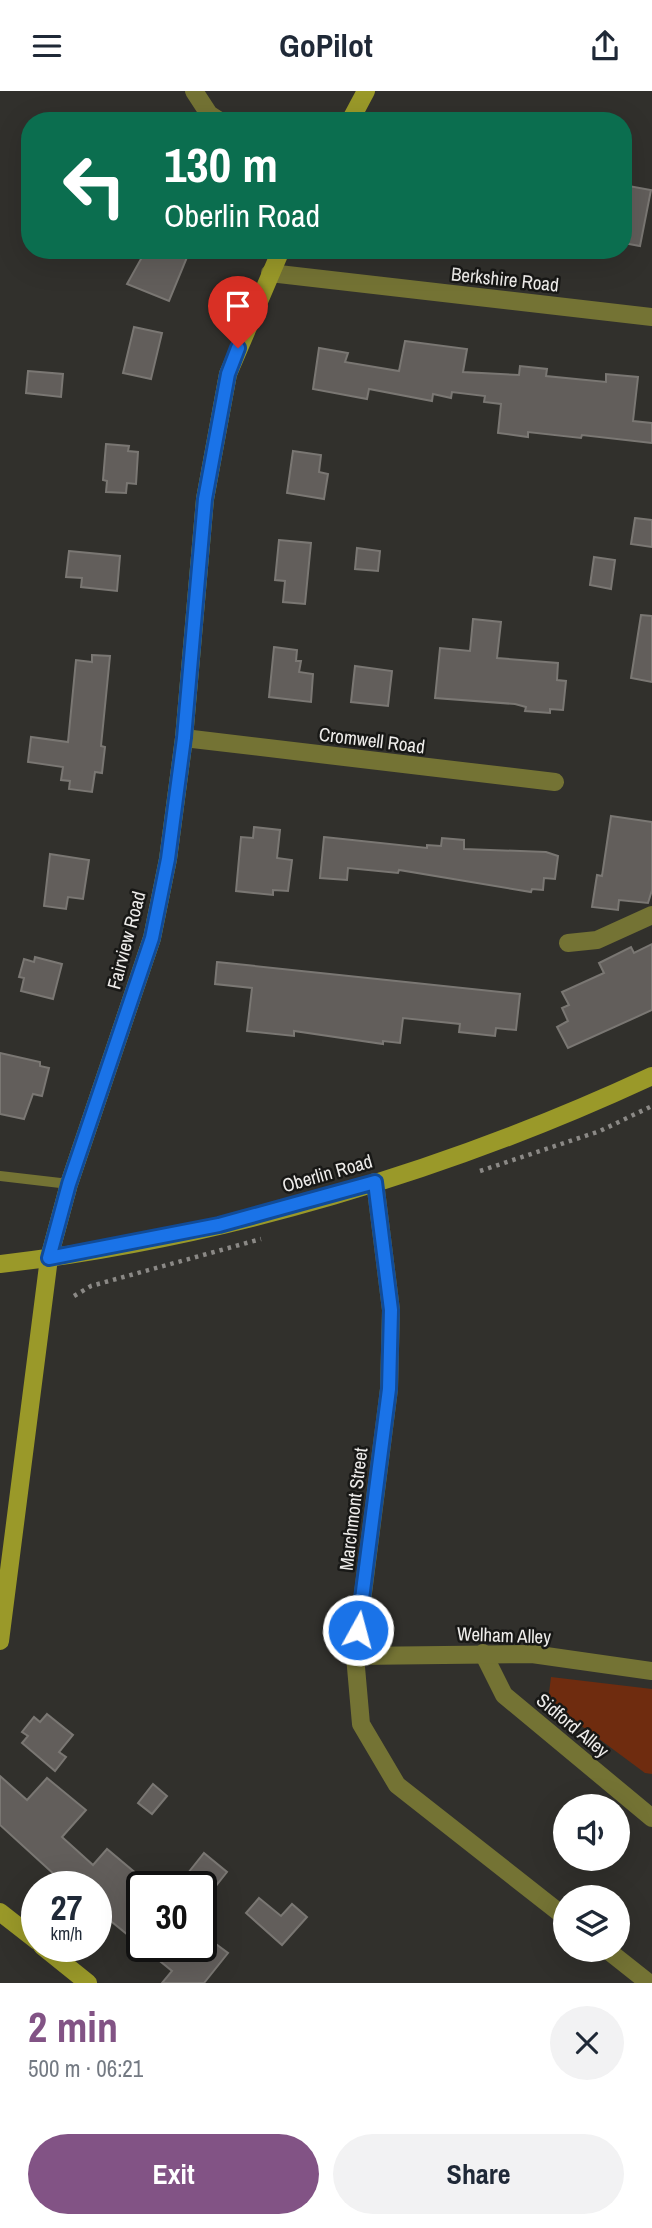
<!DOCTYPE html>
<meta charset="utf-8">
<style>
body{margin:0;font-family:"Archivo Narrow",sans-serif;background:#f2f2f3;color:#1f2937;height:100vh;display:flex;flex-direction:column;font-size:26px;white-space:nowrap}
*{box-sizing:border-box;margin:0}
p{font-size:23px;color:#747a83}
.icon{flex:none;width:38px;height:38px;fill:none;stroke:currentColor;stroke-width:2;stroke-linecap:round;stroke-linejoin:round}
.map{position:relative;height:1892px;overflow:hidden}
.drawer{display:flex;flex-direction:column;background:#fff;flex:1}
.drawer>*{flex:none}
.hud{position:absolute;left:21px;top:21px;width:611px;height:147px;border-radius:28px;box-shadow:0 7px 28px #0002;background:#0b6e4f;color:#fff;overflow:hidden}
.tools{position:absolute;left:553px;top:1703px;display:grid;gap:14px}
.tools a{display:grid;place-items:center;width:77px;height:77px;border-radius:50%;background:#fff;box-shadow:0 7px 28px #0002;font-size:35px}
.speed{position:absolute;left:21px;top:1780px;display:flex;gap:14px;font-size:35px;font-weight:700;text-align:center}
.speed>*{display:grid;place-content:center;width:91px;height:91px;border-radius:50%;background:#fff;box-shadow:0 7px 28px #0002;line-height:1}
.speed small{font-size:18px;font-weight:400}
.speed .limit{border:4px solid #111;border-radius:10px;background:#fff;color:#111}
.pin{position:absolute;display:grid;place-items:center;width:60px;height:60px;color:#fff;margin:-72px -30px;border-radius:50% 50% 50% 0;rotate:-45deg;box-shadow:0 0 7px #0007}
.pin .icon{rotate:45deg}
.me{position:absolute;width:77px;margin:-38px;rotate:7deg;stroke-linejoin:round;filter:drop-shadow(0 0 5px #0008)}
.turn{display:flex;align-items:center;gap:24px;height:147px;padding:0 28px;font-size:32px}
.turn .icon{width:91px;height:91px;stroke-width:2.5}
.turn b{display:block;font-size:49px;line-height:60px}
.round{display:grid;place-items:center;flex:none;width:74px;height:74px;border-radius:37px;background:#f2f2f3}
.headline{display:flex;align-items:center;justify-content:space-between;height:119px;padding:0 28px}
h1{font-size:42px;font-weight:700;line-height:52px;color:#825385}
.cta{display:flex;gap:14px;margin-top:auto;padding:14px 28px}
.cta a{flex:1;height:80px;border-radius:42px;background:#825385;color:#fff;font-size:28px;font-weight:700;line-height:80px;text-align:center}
.cta a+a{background:#f2f2f3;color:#1f2937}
header{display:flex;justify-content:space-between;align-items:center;height:91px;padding:0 28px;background:#fff;font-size:32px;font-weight:700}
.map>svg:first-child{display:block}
.green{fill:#6f2c0f}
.building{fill:#625e5b;stroke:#7a7773;stroke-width:2}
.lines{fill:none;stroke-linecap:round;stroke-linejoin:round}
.path{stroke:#8b8986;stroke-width:4.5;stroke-dasharray:3.5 5;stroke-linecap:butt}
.lane{stroke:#747334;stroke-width:10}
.street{stroke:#747334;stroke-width:18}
.secondary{stroke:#9a9929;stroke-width:18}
.route-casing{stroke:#114b97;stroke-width:18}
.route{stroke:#1a73e8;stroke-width:12}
.labels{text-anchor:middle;stroke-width:5;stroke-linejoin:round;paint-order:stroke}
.street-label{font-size:19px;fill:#eeecea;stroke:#181816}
</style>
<header><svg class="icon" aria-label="menu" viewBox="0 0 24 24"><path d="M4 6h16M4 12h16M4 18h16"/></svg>GoPilot<svg class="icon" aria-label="share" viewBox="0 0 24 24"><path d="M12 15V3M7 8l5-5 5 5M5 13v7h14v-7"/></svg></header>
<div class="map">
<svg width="652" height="1892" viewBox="0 0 652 1892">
<rect width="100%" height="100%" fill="#31302c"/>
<path class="green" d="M551 1586 652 1598V1683L645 1682 548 1610Z"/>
<g class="building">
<path d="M623 94 651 99 640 155 623 152Z"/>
<path d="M146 159H190L169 210 127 193Z"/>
<path d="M134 236 162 242 151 288 123 282Z"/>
<path d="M405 250 467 258 463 281 519 284 520 275 547 278 546 285 606 291V283L638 286 633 330 652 332V352L582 344 581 347 528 341V346L498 342 501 313 484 311 485 305 452 301 451 307 433 303 432 310 369 298 367 308 313 298 319 257 348 262 345 271 399 280Z"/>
<path d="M28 280 63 283 61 306 26 302Z"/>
<path d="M106 353 129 355 128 360 138 361 136 393 127 392 126 402 106 401 107 390 103 389Z"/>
<path d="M293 360 321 364 319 381 328 383 324 408 287 402Z"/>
<path d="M635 427 652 429V456L631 453Z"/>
<path d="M279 449 311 452 305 513 283 511 285 490 275 489Z"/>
<path d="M357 457 380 460 378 480 355 478Z"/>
<path d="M69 460 120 465 117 500 81 496 82 487 66 486Z"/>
<path d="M594 466 615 469 611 498 590 494Z"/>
<path d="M641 524 652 525V591L631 587Z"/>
<path d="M473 528 501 531 497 567 558 572 557 589 566 590 563 619 550 618V622L525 620 526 616 515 613 435 607 440 557 470 560Z"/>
<path d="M274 556 297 559 296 570H301L299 581 313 583 311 611 269 606Z"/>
<path d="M92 564 110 565 101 655 105 656 102 682 95 681 92 701 69 698 70 690 61 689 63 676 28 671 31 646 68 651 76 569 92 571Z"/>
<path d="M355 575 392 580 388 615 351 611Z"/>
<path d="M611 725 652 731V799L648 812 619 809 618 819 592 816 597 784 602 785Z"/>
<path d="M254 736 280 739 277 767 292 769 288 800 273 799V804L236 800 241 746 253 747Z"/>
<path d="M324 746 427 757V754L441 755 442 747 464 749V758L546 761 558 765 555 788 544 787 543 799 532 798 531 801 399 779 398 782 348 777 347 789 320 787Z"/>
<path d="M50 763 89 769 83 808 68 806 66 818 44 815Z"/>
<path d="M652 853V919L568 957 557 936 568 930 562 917 569 914 562 901 604 882 599 872 631 856 634 862Z"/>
<path d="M35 866 62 873 53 908 21 900 24 887 19 886 24 868 34 871Z"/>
<path d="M217 871 520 903 516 939 496 937 495 945 459 941 460 933 403 927 400 952 383 950V953L294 940V945L247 940 252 897 215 893Z"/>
<path d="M0 962 40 971V975L49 977 42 1005 33 1003 24 1028 0 1023Z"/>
<path d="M47 1623 73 1644 59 1661 66 1666 55 1680 22 1652 28 1645 22 1641 34 1626 40 1631Z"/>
<path d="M0 1685 27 1709 47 1687 86 1719 62 1746 93 1774 107 1758 138 1784 131 1794 142 1803V1855H201V1842L228 1862 204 1892H162L172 1880 96 1818V1796H68L0 1734Z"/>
<path d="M153 1693 167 1705 152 1723 138 1712Z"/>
<path d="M204 1762 227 1781 211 1801 188 1782Z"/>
<path d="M259 1807 281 1825 292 1813 307 1826 282 1854 246 1822Z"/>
</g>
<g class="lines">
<g class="path">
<path d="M480 1080 600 1040 652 1015"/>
<path d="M74 1205 91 1195 261 1148"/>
</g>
<path class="lane" d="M0 1085 69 1093"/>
<g class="street">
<path d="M194 0 209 23 220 30"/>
<path d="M270 182 652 226"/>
<path d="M184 647 555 691"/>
<path d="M568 852 597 849 652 824"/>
<path d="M375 1091 391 1219 389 1298 355 1565 361 1633 397 1694 565 1826"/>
<path d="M483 1562 504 1604 652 1727"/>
<path d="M355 1565 532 1563 652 1580"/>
<path d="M606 1858 649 1892"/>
</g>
<g class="secondary">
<path d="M350 30 366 0"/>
<path d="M0 1173C221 1148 450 1079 652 985"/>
<path d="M0 1550 49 1167 69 1093 152 847 168 768 184 647 205 408 228 283 281 159"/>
<path d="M0 1821 37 1850"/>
<path d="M42 1855 88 1892"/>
</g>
</g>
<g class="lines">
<defs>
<path id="route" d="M238 257 228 283 205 408 184 647 168 768 152 847 69 1093 49 1167 219 1134 375 1091 391 1219 389 1298 358 1539"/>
</defs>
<use href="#route" class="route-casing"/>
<use href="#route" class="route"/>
</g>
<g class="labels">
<g class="street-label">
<text transform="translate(505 188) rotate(6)" y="7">Berkshire Road</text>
<text transform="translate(372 649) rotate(7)" y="7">Cromwell Road</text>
<text transform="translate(126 849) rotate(-75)" y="7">Fairview Road</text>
<text transform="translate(327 1082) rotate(-16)" y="7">Oberlin Road</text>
<text transform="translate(353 1418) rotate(-83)" y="7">Marchmont Street</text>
<text transform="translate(504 1544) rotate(2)" y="7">Welham Alley</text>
<text transform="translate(573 1634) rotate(40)" y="7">Sidford Alley</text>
</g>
</g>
</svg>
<div class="tools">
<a><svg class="icon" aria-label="sound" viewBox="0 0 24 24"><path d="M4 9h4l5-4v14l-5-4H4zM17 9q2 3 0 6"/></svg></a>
<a><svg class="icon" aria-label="layers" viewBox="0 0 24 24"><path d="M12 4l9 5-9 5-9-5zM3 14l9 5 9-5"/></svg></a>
</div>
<div class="speed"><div>27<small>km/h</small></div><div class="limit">30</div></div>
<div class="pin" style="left:238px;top:257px;background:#d93025"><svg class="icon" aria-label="arrive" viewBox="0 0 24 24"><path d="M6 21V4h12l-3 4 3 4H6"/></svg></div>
<svg class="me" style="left:358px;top:1539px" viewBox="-20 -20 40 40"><circle r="17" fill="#1a73e8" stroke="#fff" stroke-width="3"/><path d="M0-11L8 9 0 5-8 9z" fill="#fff"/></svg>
<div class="hud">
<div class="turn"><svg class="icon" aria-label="left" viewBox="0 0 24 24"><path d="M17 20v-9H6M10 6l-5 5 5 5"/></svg><div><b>130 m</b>Oberlin Road</div></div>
</div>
</div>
<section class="drawer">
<div class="headline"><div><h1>2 min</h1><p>500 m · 06:21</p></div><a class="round"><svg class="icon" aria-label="close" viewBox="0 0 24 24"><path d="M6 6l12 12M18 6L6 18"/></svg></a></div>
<div class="cta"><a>Exit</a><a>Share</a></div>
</section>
